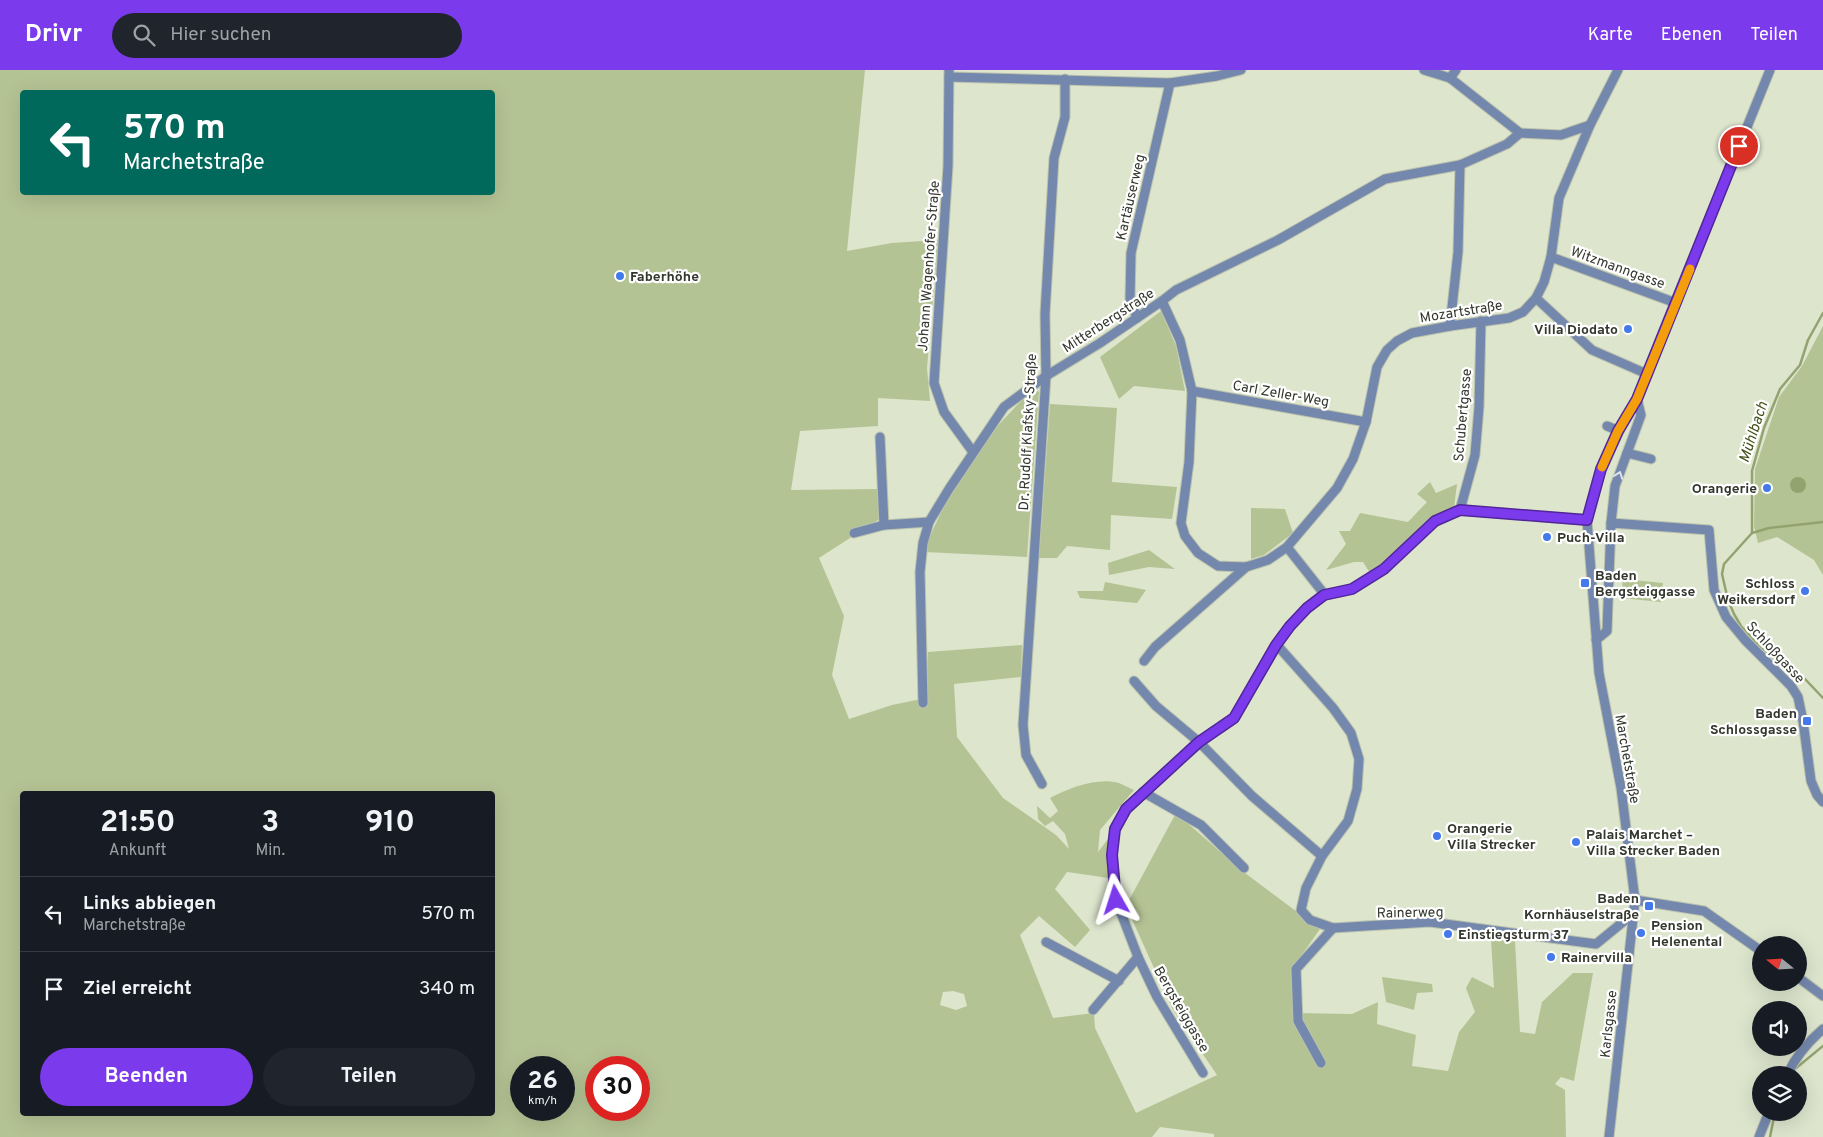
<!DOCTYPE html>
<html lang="de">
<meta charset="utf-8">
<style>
body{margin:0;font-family:Overpass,sans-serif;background:#20242c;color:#f1f3f6;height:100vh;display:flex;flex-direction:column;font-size:19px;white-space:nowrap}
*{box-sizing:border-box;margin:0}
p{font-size:16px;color:#9ea1a6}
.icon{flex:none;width:28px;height:28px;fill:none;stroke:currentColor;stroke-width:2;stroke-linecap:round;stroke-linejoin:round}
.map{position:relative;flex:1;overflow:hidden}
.details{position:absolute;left:20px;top:721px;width:475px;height:325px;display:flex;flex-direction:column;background:#171b24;border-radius:5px;box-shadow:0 5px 20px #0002}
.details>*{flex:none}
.guide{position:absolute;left:20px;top:20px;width:475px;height:105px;border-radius:5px;box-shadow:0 5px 20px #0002;background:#00695c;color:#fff;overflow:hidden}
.needle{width:32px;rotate:288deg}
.fabs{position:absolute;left:1752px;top:866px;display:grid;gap:10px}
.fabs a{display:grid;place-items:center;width:55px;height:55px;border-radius:50%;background:#171b24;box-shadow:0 5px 20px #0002;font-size:25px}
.speed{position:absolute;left:510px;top:986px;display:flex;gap:10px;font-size:25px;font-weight:700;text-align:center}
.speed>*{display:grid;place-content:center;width:65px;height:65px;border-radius:50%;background:#171b24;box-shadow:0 5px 20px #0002;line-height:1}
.speed small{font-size:12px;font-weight:400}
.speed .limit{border:8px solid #d22;background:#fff;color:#111}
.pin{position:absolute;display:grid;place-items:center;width:42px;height:42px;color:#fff;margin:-21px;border:2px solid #fff;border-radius:50%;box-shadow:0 1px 5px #0007}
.me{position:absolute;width:55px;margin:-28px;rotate:354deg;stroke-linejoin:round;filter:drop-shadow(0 0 4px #0008)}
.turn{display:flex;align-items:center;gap:18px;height:105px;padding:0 20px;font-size:22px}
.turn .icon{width:65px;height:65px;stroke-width:2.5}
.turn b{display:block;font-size:35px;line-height:42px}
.eta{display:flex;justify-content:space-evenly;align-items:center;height:85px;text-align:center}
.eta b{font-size:30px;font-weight:700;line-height:35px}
.button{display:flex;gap:10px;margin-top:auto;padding:10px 20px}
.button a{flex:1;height:58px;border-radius:30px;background:#7c3aed;color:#fff;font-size:20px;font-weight:700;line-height:58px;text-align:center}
.button a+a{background:#20242c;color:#f1f3f6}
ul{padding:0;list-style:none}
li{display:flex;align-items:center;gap:15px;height:75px;padding:0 20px;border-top:1px solid #363941}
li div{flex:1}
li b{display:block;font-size:19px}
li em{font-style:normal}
header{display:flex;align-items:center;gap:30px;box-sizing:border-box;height:70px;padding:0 25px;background:#7c3aed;color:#fff}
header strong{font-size:24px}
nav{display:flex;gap:28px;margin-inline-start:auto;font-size:18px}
.search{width:350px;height:45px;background:#20242c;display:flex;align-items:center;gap:12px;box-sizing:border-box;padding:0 18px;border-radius:28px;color:#9ea1a6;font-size:19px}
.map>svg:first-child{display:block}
.green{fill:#b4c394;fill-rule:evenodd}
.water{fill:#93a36f}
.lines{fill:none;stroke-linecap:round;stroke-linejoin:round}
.stream{stroke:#93a36f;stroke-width:2.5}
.minor-casing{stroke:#bbc2ad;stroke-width:11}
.minor{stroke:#7488ad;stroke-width:9}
.oneway{stroke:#dce1ea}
.route-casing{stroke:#51269a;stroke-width:12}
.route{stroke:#7c3aed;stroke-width:9}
.slow{stroke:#f59e0b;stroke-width:9}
.poi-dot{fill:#4379ea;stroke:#fff;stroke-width:2}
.labels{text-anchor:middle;stroke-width:4.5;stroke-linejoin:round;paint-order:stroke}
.street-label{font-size:14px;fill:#33372d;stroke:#fff}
.poi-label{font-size:14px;font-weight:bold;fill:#33372d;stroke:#fff;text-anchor:start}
.water-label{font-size:15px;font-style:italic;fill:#425117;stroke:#fff}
</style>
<header>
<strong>Drivr</strong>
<div class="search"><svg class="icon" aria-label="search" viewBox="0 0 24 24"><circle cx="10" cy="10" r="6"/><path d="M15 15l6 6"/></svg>Hier suchen</div>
<nav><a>Karte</a><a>Ebenen</a><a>Teilen</a></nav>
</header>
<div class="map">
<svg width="1823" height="1067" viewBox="0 0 1823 1067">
<rect width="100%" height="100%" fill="#dde5cd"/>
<g class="green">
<path d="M0 0H865L847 181 892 173 938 170 927 298 930 331 878 328V356L800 361 791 420 878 419 881 448 819 488 844 546 832 605 849 649 892 635 926 628 928 582 1022 575 1021 607 954 614 957 667 1003 728 1056 765 1069 779 1065 764 1053 751 1045 756 1038 749 1037 736 1050 748 1058 741 1050 728C1069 718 1097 707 1119 713 1124 715 1129 718 1134 720L1100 760 1098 782 1108 769 1109 808 1067 802 1055 819 1090 860 1075 877 1039 846 1020 865 1053 948 1094 943 1095 958 1136 1043 1217 1005 1173 940 1126 836 1176 743 1241 800 1320 859 1292 899 1295 943 1352 944 1378 932 1377 954 1416 965 1412 996 1448 1001 1459 962 1475 942 1466 918 1472 907 1494 918 1491 869 1515 871 1520 962 1535 964 1542 932 1573 903H1593L1574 1011 1561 1007 1555 1014 1565 1020 1566 1067H1214V1064L1160 1057 1152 1067H0ZM22 22H492V122H22ZM22 724H492V1044H22ZM953 921 964 924 967 936 956 940 940 935 943 922ZM521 998H564V1040H521ZM596 998H639V1040H596Z"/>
<path d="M1161 241 1176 276 1185 321 1134 316 1119 329 1100 287Z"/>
<path d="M1823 256V505L1814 490 1777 467 1758 473 1754 456 1755 399 1779 327 1802 296Z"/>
<path d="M1033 318 1039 322 1027 487 925 482 930 466 945 434 992 362Z"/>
<path d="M1050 334 1117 338 1112 412 1177 417 1172 449 1111 445 1110 480 1067 476 1057 488H1039Z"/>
<path d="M1430 412 1436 423 1457 414 1454 438 1423 454 1385 496 1370 503 1363 492H1354L1326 500 1346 474 1339 461H1350L1360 443 1408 452 1427 432 1417 424Z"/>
<path d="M1251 438 1285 439 1293 463 1264 485 1251 489Z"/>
<path d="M1149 480 1175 499 1149 497 1109 505 1108 493Z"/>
<path d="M1623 509 1663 513 1661 532 1621 528Z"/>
<path d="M1105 512 1146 520 1137 533 1080 528 1077 521H1103Z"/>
<path d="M1382 907 1432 914 1433 922 1417 923 1414 940 1386 932Z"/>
</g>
<circle class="water" cx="1798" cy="415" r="8"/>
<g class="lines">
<g class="stream">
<path d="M1823 243 1808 270 1800 295 1780 319 1764 358 1752 401V463L1724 494 1722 504 1728 530 1734 544 1741 556 1755 571 1783 597 1805 609 1823 628"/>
<path d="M1752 463 1769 458 1823 452"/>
<path d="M1792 1005 1795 999 1823 976"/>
<path d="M1770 1067 1775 1042"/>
</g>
<defs>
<g id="minor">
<path d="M949 0 948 96 934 313 944 342 973 382"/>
<path d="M1424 0 1450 8 1520 63 1561 65 1590 55"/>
<path d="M949 7 1170 13 1217 6 1241 0"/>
<path d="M1450 8 1456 0"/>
<path d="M1551 187 1676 233"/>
<path d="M1536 228 1592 280 1647 304"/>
<path d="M1162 231 1180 270 1192 321 1189 392 1181 453 1185 466 1198 483 1218 496 1246 497 1268 490 1287 477 1337 418 1353 389 1366 352 1377 297 1387 280 1397 271 1412 263 1450 256 1509 248 1523 242 1536 228 1544 212 1551 187 1559 128 1590 55 1618 0"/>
<path d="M1137 248 1130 229 1131 183 1170 13"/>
<path d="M1450 256 1458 182 1460 95"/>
<path d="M1192 321 1366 352"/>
<path d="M1607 356 1619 361"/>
<path d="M880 367 884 455"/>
<path d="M1627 383 1651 389"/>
<path d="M1460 440 1475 385 1479 337 1481 251"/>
<path d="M1611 453 1709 460 1714 520 1726 547 1745 570 1791 616 1798 627 1803 651 1811 711 1817 725 1823 732"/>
<path d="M854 463 884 455 929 452"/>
<path d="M1287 477 1325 525"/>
<path d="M1596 570 1607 561 1611 453 1615 416 1641 345 1637 329"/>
<path d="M1277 575 1333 638 1351 663 1359 689 1357 719 1348 751 1322 786 1306 818 1301 840 1310 850 1333 858 1430 852 1596 874 1634 843"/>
<path d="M1144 591 1155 577 1246 497"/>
<path d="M1134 611 1156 636 1199 672 1252 726 1322 786"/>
<path d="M923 633 920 502 923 473 929 452 949 419 1004 337 1046 306 1100 273 1162 231 1176 220 1278 170 1385 109 1460 95 1507 74 1520 63"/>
<path d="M1042 714 1026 685 1023 655 1046 306 1045 244 1054 88 1065 47V9"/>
<path d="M1143 722 1201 755 1244 798"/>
<path d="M1635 830 1704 841 1761 881"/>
<path d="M1046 872 1119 911"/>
<path d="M1799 908 1823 926"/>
<path d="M1093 940 1138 887"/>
<path d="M1321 993 1298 951 1296 899 1333 858"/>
<path d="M1203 1003 1157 927 1138 887 1116 830 1112 785 1115 759 1126 739 1199 672 1234 648 1277 575 1290 556 1307 538 1325 525 1352 519 1384 499 1435 451 1460 440 1587 450"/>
<path d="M1787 1005C1795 988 1809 971 1823 959"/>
<path d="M1609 1067 1635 830 1621 718 1599 603 1587 450 1601 399 1619 361 1637 329 1770 0"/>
<path d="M1759 1067 1769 1042"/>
</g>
</defs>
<use href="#minor" class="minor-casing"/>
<use href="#minor" class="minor"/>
</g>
<defs><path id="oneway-chevron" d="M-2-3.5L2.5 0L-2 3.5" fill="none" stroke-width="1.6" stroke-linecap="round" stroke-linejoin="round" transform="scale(1.25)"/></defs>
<use class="oneway" href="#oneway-chevron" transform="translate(1619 405) rotate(-70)"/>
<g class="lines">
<defs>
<path id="route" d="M1116 830 1112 785 1115 759 1126 739 1199 672 1234 648 1276 575 1290 556 1307 538 1324 525 1352 519 1384 499 1435 451 1460 440 1587 450 1601 399 1618 361 1637 329 1739 76"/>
</defs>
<use href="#route" class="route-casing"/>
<use href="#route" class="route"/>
<path class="slow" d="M1602 397 1618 361 1637 329 1690 199"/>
</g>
<g class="poi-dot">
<circle cx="620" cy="206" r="5"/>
<circle cx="1628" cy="259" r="5"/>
<circle cx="1767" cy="418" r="5"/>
<circle cx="1547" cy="467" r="5"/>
<rect x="1580" y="508" width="10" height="10" rx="2.5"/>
<circle cx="1805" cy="521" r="5"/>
<rect x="1802" y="646" width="10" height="10" rx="2.5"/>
<circle cx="1437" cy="766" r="5"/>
<circle cx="1576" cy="772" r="5"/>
<rect x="1644" y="831" width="10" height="10" rx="2.5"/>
<circle cx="1641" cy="863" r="5"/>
<circle cx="1448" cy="864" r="5"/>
<circle cx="1551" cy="887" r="5"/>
</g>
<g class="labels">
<g class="street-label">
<text transform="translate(1130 127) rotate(-77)" y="5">Kartäuserweg</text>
<text transform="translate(928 196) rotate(-86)" y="5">Johann Wagenhofer-Straße</text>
<text transform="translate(1618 197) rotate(20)" y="5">Witzmanngasse</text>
<text transform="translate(1461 241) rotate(-9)" y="5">Mozartstraße</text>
<text transform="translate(1108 250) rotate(-33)" y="5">Mitterbergstraße</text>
<text transform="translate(1281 323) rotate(10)" y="5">Carl Zeller-Weg</text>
<text transform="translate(1462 345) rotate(-85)" y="5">Schubertgasse</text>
<text transform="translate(1027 362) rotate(-87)" y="5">Dr. Rudolf Klafsky-Straße</text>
<text transform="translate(1776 582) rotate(47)" y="5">Schloßgasse</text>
<text transform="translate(1628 689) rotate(80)" y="5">Marchetstraße</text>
<text transform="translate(1410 842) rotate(-1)" y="5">Rainerweg</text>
<text transform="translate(1182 939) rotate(60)" y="5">Bergsteiggasse</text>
<text transform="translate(1608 954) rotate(-84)" y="5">Karlsgasse</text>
</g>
<g class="poi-label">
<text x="630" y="211">Faberhöhe</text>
<text x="1618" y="264" text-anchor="end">Villa Diodato</text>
<text x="1757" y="423" text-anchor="end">Orangerie</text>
<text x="1557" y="472">Puch-Villa</text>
<text x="1595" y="510">Baden<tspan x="1595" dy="16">Bergsteiggasse</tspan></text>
<text x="1795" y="518" text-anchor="end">Schloss<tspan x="1795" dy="16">Weikersdorf</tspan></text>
<text x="1797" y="648" text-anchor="end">Baden<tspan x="1797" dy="16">Schlossgasse</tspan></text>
<text x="1447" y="763">Orangerie<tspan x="1447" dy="16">Villa Strecker</tspan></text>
<text x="1586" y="769">Palais Marchet –<tspan x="1586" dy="16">Villa Strecker Baden</tspan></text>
<text x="1639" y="833" text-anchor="end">Baden<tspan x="1639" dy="16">Kornhäuselstraße</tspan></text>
<text x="1651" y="860">Pension<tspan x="1651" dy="16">Helenental</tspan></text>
<text x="1458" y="869">Einstiegsturm 37</text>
<text x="1561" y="892">Rainervilla</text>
</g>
<g class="water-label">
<text transform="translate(1753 362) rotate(-72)" y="5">Mühlbach</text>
</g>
</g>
</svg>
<div class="fabs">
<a><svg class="needle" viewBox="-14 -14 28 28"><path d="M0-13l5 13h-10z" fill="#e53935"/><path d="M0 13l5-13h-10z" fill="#9ea1a6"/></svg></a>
<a><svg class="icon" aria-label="sound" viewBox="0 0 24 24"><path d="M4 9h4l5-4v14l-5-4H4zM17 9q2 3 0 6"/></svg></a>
<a><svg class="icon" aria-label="layers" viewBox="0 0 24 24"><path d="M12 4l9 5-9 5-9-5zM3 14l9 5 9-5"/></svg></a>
</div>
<div class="speed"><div>26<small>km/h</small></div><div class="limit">30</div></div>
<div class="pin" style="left:1739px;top:76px;background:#d93025"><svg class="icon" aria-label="arrive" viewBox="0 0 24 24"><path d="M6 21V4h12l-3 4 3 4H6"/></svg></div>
<svg class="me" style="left:1116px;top:830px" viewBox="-20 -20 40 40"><path d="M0-17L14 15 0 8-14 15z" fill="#7c3aed" stroke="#fff" stroke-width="4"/></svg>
<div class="guide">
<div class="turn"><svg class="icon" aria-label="left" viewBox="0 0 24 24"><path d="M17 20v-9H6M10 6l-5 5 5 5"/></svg><div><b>570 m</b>Marchetstraße</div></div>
</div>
<section class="details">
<div class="eta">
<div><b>21:50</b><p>Ankunft</p></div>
<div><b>3</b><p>Min.</p></div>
<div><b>910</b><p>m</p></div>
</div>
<ul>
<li><svg class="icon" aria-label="left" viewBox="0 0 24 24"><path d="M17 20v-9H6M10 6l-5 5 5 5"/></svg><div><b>Links abbiegen</b><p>Marchetstraße</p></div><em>570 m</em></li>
<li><svg class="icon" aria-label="arrive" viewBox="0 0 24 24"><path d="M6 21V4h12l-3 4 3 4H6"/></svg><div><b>Ziel erreicht</b></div><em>340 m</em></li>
</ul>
<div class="button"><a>Beenden</a><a>Teilen</a></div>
</section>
</div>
